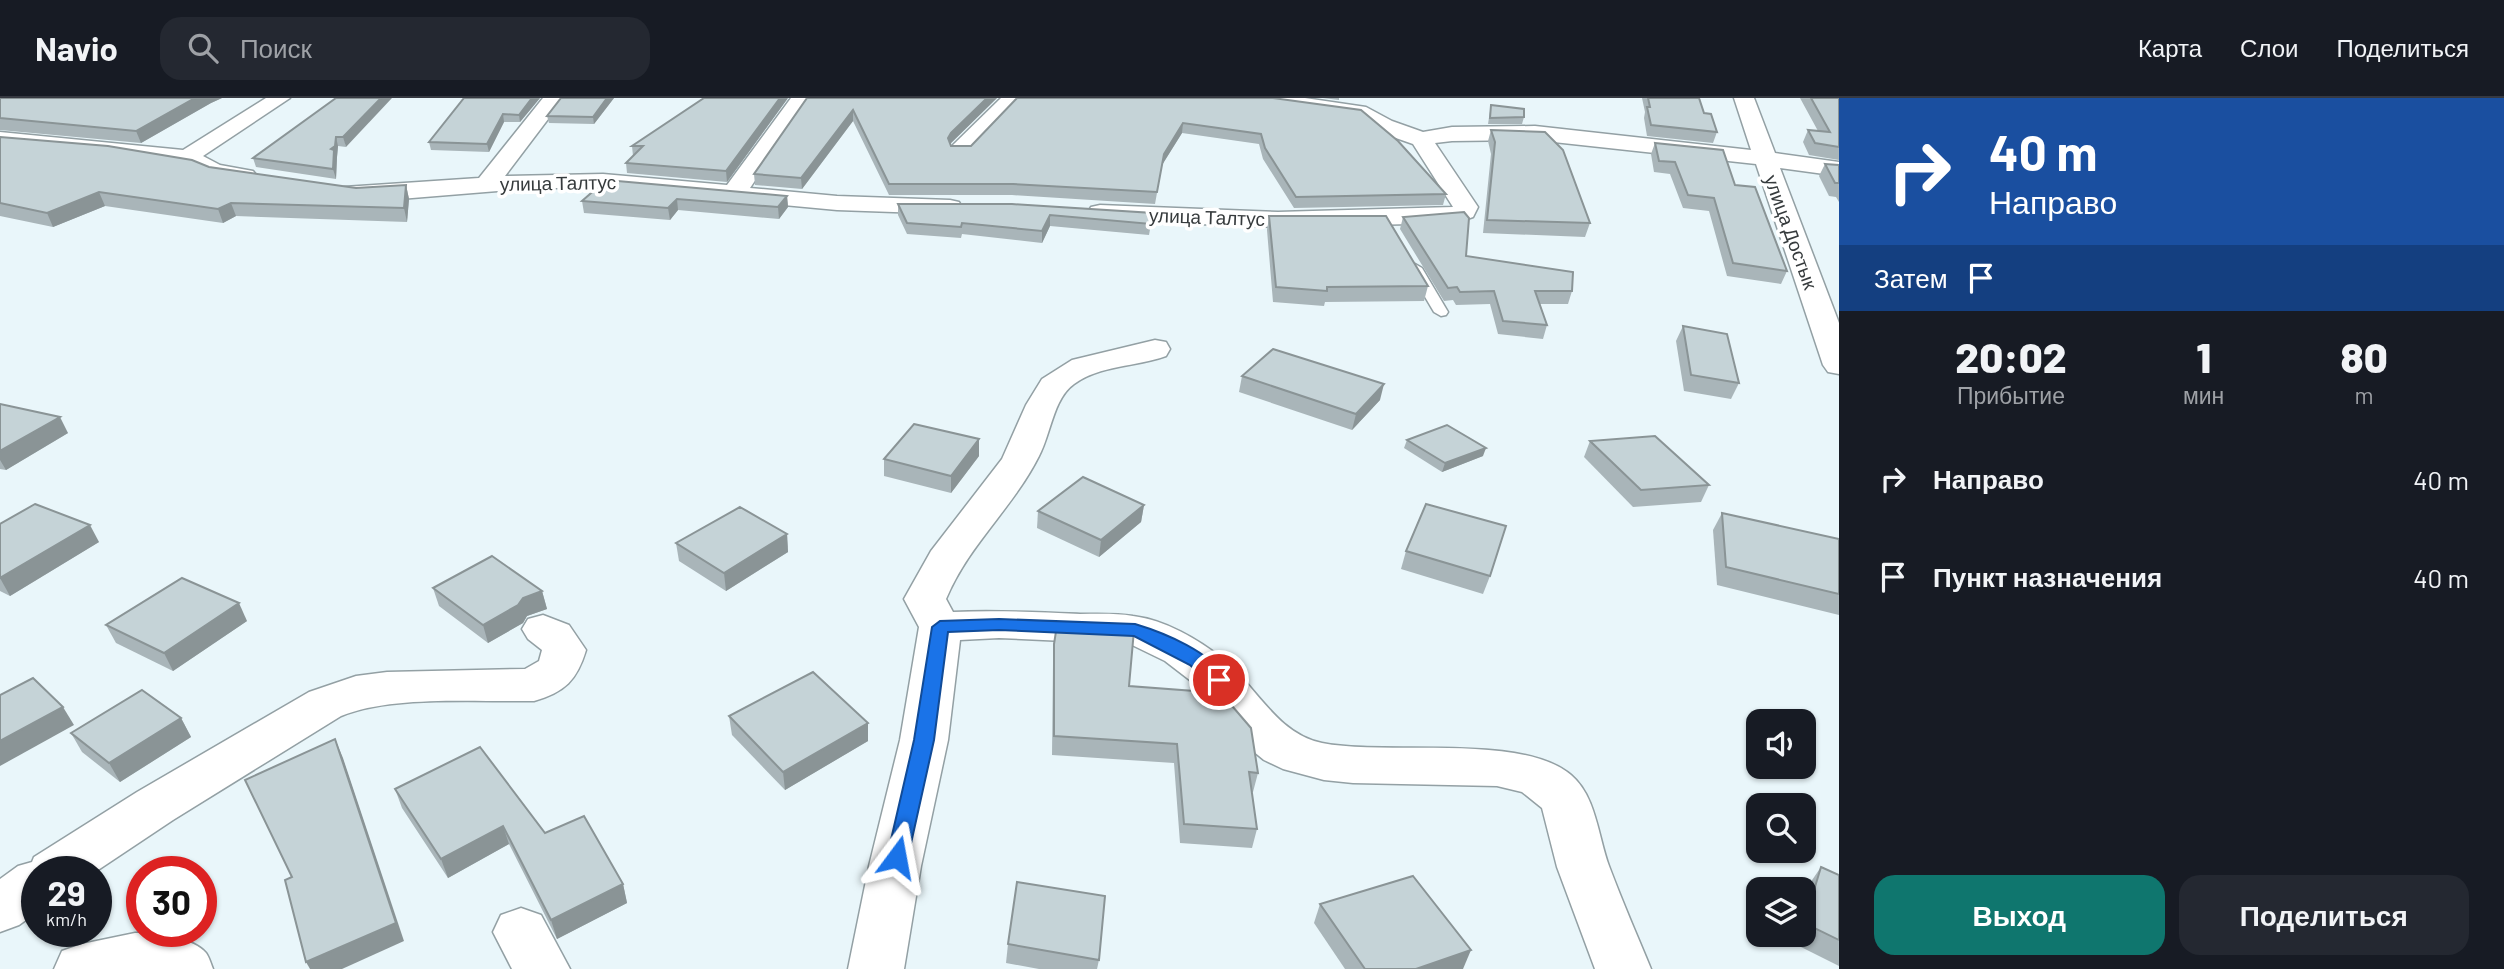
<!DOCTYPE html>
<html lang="ru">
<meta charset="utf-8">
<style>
body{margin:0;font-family:Barlow,sans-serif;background:#242831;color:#f1f3f6;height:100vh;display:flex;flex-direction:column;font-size:26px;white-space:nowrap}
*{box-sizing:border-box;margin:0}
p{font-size:23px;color:#9ea1a6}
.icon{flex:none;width:38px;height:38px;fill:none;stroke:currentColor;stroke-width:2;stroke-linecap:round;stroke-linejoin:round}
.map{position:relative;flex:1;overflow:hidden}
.side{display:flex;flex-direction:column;background:#171b24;width:665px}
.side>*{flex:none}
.guide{background:#1a4fa0;color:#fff;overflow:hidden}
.controls{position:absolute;left:1746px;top:611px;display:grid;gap:14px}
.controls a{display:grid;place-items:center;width:70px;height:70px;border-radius:14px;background:#171b24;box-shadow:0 2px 5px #0004;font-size:35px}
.speed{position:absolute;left:21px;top:758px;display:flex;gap:14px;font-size:35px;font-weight:700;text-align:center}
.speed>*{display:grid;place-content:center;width:91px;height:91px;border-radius:50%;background:#171b24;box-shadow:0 2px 5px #0004;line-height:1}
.speed small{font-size:18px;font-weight:400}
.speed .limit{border:10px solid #d22;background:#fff;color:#111}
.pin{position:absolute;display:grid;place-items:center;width:60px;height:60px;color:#fff;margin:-30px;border:4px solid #fff;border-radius:50%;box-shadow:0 2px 7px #0007}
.me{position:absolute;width:77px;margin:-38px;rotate:13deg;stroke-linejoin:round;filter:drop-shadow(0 0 5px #0008)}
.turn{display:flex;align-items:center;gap:24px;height:147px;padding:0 35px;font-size:32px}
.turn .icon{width:91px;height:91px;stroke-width:2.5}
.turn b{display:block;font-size:49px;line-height:60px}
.then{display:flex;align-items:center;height:66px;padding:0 35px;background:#0003;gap:14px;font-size:26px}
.eta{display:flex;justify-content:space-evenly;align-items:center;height:119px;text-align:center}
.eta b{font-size:42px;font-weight:800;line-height:49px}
.primary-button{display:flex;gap:14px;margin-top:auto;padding:14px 35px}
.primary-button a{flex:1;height:80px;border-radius:21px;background:#0f766e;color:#fff;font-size:28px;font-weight:800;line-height:80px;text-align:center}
.primary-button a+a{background:#242831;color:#f1f3f6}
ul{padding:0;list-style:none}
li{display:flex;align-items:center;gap:21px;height:98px;padding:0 35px}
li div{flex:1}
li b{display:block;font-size:26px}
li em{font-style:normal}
header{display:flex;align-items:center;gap:42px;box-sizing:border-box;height:98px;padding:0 35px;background:#171b24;border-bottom:2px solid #363941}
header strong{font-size:33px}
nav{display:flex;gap:38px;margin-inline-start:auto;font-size:24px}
.search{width:490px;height:63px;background:#242831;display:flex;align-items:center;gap:18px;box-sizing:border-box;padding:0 24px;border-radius:21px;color:#9ea1a6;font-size:26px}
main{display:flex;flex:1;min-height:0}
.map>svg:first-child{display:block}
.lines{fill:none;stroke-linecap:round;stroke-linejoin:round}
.lane-casing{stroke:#93a0a4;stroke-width:3}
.street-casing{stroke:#93a0a4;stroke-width:3}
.lane{fill:#fff;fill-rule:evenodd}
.street{fill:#fff;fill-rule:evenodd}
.wall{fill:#a9b5b9}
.shaded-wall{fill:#8a9496}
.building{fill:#c5d3d7;stroke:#8a9496;stroke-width:2}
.route{fill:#1a73e8;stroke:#114b97;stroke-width:2}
.labels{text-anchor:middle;stroke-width:7;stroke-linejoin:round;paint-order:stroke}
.far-street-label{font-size:19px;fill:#363b3d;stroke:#fff}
</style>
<header>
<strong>Navio</strong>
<div class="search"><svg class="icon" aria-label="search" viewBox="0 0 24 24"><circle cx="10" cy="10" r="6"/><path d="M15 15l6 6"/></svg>Поиск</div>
<nav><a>Карта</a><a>Слои</a><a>Поделиться</a></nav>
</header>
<main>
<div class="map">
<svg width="1839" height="871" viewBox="0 0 1839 871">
<rect width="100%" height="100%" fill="#e9f6fa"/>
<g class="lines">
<defs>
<path id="lane" d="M1415 166 1422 170 1448 214 1446 217 1441 218 1434 214 1408 170Z"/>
<g id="street">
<path d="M266 0H290L203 58 220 67 253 73 257 78 253 83C229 89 203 76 182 65L0 48V34L183 52Z"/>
<path d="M543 0H564L505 78 603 76 727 87 791 0H811L750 90 837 98 950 102 959 104 962 109 959 114 950 116 837 112 603 90H535L400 101 344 99 341 94 344 89 479 80Z"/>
<path d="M1001 0H1022L969 57H953L950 52 953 47Z"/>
<path d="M1252 0H1305L1366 9 1392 23 1423 34 1452 29 1535 28 1751 52 1734 0H1754L1775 55 1839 64V78L1780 70 1839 225V276L1828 274 1823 267 1756 66 1535 42 1452 43 1435 45 1478 109 1473 119 1456 125 1278 129 1145 124 1091 119 1088 114 1091 109 1100 107 1278 114 1453 109 1413 46 1376 33 1360 20 1262 6 1255 4Z"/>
<path d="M1155 242 1166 244 1170 251 1166 258C1136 269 1100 267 1074 286 1053 301 1051 336 1039 358 1013 410 969 446 946 501L953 514C996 512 1037 514 1080 516 1097 516 1116 515 1133 518 1165 522 1198 541 1223 561 1256 588 1277 636 1322 645 1388 658 1522 635 1571 677 1596 698 1598 738 1609 768 1622 803 1637 837 1651 871H1595L1557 769 1542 710 1522 694 1497 688 1353 685 1324 682 1283 671 1264 662 1253 653 1215 606 1191 583 1165 563 1130 546 999 540 960 542 948 642 921 768 904 871H848L869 768 900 642 919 529 904 501 931 453 1002 361 1026 307 1042 281 1072 262Z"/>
<path d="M543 517 569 527 586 552C577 582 565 594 534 603 477 604 392 597 341 618L173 722 95 774H37V814L19 827 0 834V781L18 768 32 764 34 759 137 694 309 594 356 578 387 574 525 571 539 563 542 552 528 541 522 531 528 521Z"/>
<path d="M521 810 541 817 570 871H512L493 834 501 817Z"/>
<path d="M135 835C153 834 194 840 206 855 209 859 211 866 213 871H54L62 853 82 846Z"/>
</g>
</defs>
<use href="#lane" class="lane-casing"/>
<use href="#street" class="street-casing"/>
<use href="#lane" class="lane"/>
<use href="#street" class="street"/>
</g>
<g class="wall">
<path d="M0 0H222L211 5 141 45 0 32Z"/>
<path d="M336 0 346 49 338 48 337 59 336 81 256 69 253 60Z"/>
<path d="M540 0 520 24H504L489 54 431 52 429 44Z"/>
<path d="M561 0H614L594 26 549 25 547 18Z"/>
<path d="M788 0 727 84 627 75 626 65 633 58 632 48Z"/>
<path d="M807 0H997L950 46 951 48H971L1273 0 1446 96 1443 107 1294 110 1263 61 1259 46 1182 35 1162 67 1155 106 1012 97H889L853 23 802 91 755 87 754 76Z"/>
<path d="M1323 0H1339V2Z"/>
<path d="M1642 0H1699L1704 15 1717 34 1713 45 1647 38 1644 20 1645 14Z"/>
<path d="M1800 0H1839V62L1809 57 1803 44 1808 32 1818 33Z"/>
<path d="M1491 7 1524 19 1522 26H1488Z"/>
<path d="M1491 32 1590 125 1585 139 1483 135 1491 56 1488 43Z"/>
<path d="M0 39 356 90 406 87 409 101 407 124 236 118 223 125 105 108 53 129 0 118Z"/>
<path d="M1655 45 1735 87 1787 173 1781 186 1727 178 1709 113 1683 110 1670 76 1654 74 1651 56Z"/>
<path d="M1825 66 1839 67V104L1836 99 1829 98 1819 78Z"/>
<path d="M787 98 788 109 779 121 678 112 670 122 584 115 582 103Z"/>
<path d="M898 106 1153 115 1149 137 1050 128 1042 145 962 136 961 140 907 136 898 117Z"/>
<path d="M1269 118 1428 188 1424 203 1325 204 1324 208 1273 204 1267 132Z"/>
<path d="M1403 119 1466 158 1572 193 1568 206H1540L1547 227 1543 241 1498 236 1490 206 1456 207 1453 202 1444 203 1400 131Z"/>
<path d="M1683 228 1739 285 1731 301 1684 293 1676 243Z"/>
<path d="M1242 278 1380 302 1352 332 1239 294Z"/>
<path d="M0 306 68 335 6 372 0 371Z"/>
<path d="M979 341V358L951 395 884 378V361Z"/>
<path d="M1407 342 1483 358 1442 374 1404 350Z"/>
<path d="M1590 343 1709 387 1701 404 1633 409 1584 359Z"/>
<path d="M1144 407 1141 424 1099 459 1037 430 1038 413Z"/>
<path d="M1722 415 1839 441V517L1717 487 1713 432Z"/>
<path d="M0 426 99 444 10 498 0 493Z"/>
<path d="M787 436 788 454 726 493 679 463 676 445Z"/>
<path d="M1406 453 1490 478 1483 496 1401 471Z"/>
<path d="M433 490 542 493 547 511 527 518 523 525 488 545 439 508Z"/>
<path d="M247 523 173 573 116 545 106 527Z"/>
<path d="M1054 546 1129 588 1258 675 1253 694H1251L1257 731 1252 750 1180 745 1174 665 1052 657 1053 565Z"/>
<path d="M729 618 868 643 785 692 732 637Z"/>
<path d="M181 620 191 639 120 684 82 654 71 635Z"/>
<path d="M395 691 545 735 623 786 627 805 557 841 509 746 448 780 402 710Z"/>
<path d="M1821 769 1839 777V868L1791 844 1793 836H1804V799L1808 788Z"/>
<path d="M1320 806 1463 871H1345L1314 825Z"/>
<path d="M1008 846 1099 862 1097 871H1039L1006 865Z"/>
</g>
<g class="shaded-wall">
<path d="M195 0H222L211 5 141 45 136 33Z"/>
<path d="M381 0H392L346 49 343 39Z"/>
<path d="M532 0H540L520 24 519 17Z"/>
<path d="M607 0H614L594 26 593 19Z"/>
<path d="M780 0H788L727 84 726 73Z"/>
<path d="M987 0H997L951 45 948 51V40L951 35Z"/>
<path d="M853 12V23L802 91 801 80Z"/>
<path d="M503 16 504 24 489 54 487 46Z"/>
<path d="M1183 25 1182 35 1162 67 1155 106 1164 56Z"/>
<path d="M336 39 338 48 337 59 336 81 333 71 331 51Z"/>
<path d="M406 87 409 101 407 124 404 110Z"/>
<path d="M99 94 105 108 53 129 47 115Z"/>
<path d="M787 98 788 109 779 121 778 109Z"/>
<path d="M677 101 678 112 670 122 668 110Z"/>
<path d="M231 105 236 118 223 125 218 111Z"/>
<path d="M1050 117V128L1042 145V133Z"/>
<path d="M1384 286 1380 302 1352 332 1356 316Z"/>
<path d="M60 319 68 335 6 372 0 362V353Z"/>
<path d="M979 341V358L951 395V378Z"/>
<path d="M1486 350 1483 358 1442 374 1445 365Z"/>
<path d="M1144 407 1141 424 1099 459 1101 442Z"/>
<path d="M90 427 99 444 10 498 0 480Z"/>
<path d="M787 436 788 454 726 493 724 475Z"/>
<path d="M542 493 547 511 527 518 523 525 488 545 483 527 523 500Z"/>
<path d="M239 505 247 523 173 573 164 555Z"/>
<path d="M63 609 74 627 0 668V643Z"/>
<path d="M181 620 191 639 120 684 109 665Z"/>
<path d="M868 625V643L785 692 783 674Z"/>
<path d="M335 641 343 660 404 843 342 871H310L306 864Z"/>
<path d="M503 728 509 746 448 780 441 761Z"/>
<path d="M623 786 627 805 557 841 551 822Z"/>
<path d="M1471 852 1463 871H1416Z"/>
</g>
<g class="building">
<path d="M0 0H195L136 33 0 20Z"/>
<path d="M336 0H381L343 39H336L335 48 331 51 334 52 333 71 253 60Z"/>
<path d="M464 0H532L519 17 503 16 487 46 429 44Z"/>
<path d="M561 0H607L593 19 547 18Z"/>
<path d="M704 0H780L726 73 626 65 643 48H632Z"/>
<path d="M807 0H987L951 35 948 40 951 48H971L1017 0H1273L1361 12 1398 43 1446 96 1296 99 1265 50 1261 36 1183 25 1164 56 1157 94 1013 86H889L853 12 801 80 754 76Z"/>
<path d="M1648 0H1699L1704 15 1711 16 1717 34 1651 27 1647 9H1650Z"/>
<path d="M1811 0H1839V49L1815 45 1808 32 1830 34Z"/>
<path d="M1491 7 1524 11V19L1490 20Z"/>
<path d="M1491 32 1545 34 1563 52 1590 125 1487 122 1495 44Z"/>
<path d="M0 39 108 48 192 62 209 69 356 90 406 87 404 110 231 105 218 111 99 94 47 115 0 105Z"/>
<path d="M1655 45 1723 52 1735 87 1755 89 1787 173 1733 165 1714 100 1688 97 1675 64 1659 63Z"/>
<path d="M1825 66 1839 67V85H1835Z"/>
<path d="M606 82 787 98 778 109 677 101 668 110 582 103Z"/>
<path d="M898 106H1012L1153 115 1151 126 1050 117 1042 133 962 125 961 129 907 125Z"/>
<path d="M1464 114 1469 120 1466 158 1573 174 1572 193H1535L1547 227 1503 223 1494 193 1460 194 1457 189 1448 190 1403 119Z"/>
<path d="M1269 118H1386L1428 188 1327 189V193L1276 189Z"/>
<path d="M1683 228 1727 236 1739 285 1691 277Z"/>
<path d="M1273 251 1384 286 1356 316 1242 278Z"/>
<path d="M0 306 60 319 0 353Z"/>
<path d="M914 326 979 341 951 378 884 361Z"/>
<path d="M1447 327 1486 350 1445 365 1407 342Z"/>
<path d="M1655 338 1709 387 1641 392 1590 343Z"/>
<path d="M1083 379 1144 407 1101 442 1038 413Z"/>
<path d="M35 406 90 427 0 480V426Z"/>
<path d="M1426 406 1506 428 1490 478 1406 453Z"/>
<path d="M740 409 787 436 724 475 676 445Z"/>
<path d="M1722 415 1839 441V496L1726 469Z"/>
<path d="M492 458 542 493 523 500 518 507 483 527 433 490Z"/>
<path d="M182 480 239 505 164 555 106 527Z"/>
<path d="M1057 527 1134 532 1129 588 1221 595 1251 630 1258 675 1249 674 1257 731 1184 726 1177 646 1054 638V546Z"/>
<path d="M813 574 868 625 783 674 729 618Z"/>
<path d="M33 580 63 609 0 643V597Z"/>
<path d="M142 592 181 620 109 665 71 635Z"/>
<path d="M335 641 396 825 306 864 285 782 292 779 245 682Z"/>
<path d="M480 649 545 735 584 718 623 786 551 822 503 728 441 761 395 691Z"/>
<path d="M1821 769 1839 777V842L1804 825Z"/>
<path d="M1413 778 1471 852 1416 871H1365L1320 806Z"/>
<path d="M1017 784 1105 798 1099 862 1008 846Z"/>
</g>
<path class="route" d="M999 521 1135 526C1165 535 1211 554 1228 582L1225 587H1212L1190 567 1134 538 999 532 948 534 934 642 908 759 905 766 897 768 890 766 887 759 914 642 932 529 940 523Z"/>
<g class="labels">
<g class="far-street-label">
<text transform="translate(558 85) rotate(-1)" y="7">улица Талтус</text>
<text transform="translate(1207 119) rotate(2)" y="7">улица Талтус</text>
<text transform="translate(1791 134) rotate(70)" y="7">улица Достык</text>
</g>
</g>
</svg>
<div class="controls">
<a><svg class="icon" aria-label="sound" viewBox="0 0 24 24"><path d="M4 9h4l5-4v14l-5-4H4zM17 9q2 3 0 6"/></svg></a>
<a><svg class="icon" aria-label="search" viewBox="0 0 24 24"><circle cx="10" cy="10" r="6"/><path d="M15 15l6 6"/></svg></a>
<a><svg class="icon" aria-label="layers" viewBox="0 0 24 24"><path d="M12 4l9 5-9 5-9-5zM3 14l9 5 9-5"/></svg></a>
</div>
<div class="speed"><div>29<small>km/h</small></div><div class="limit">30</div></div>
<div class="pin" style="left:1219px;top:582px;background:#d93025"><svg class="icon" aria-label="arrive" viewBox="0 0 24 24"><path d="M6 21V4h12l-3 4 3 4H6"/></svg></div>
<svg class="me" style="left:897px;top:759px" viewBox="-20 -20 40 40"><path d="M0-17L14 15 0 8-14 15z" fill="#1a73e8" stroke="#fff" stroke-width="4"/></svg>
</div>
<section class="side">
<div class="guide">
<div class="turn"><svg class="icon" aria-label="right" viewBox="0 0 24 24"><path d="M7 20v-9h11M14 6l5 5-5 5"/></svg><div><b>40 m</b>Направо</div></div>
<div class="then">Затем<svg class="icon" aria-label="arrive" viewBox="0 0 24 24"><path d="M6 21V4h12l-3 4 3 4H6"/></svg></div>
</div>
<div class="eta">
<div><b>20:02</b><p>Прибытие</p></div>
<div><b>1</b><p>мин</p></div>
<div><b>80</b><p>m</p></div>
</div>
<ul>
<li><svg class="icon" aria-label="right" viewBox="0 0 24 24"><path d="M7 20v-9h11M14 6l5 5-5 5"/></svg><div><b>Направо</b></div><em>40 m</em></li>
<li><svg class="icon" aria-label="arrive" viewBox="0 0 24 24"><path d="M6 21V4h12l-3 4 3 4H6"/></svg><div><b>Пункт назначения</b></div><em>40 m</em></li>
</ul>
<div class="primary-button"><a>Выход</a><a>Поделиться</a></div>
</section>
</main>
